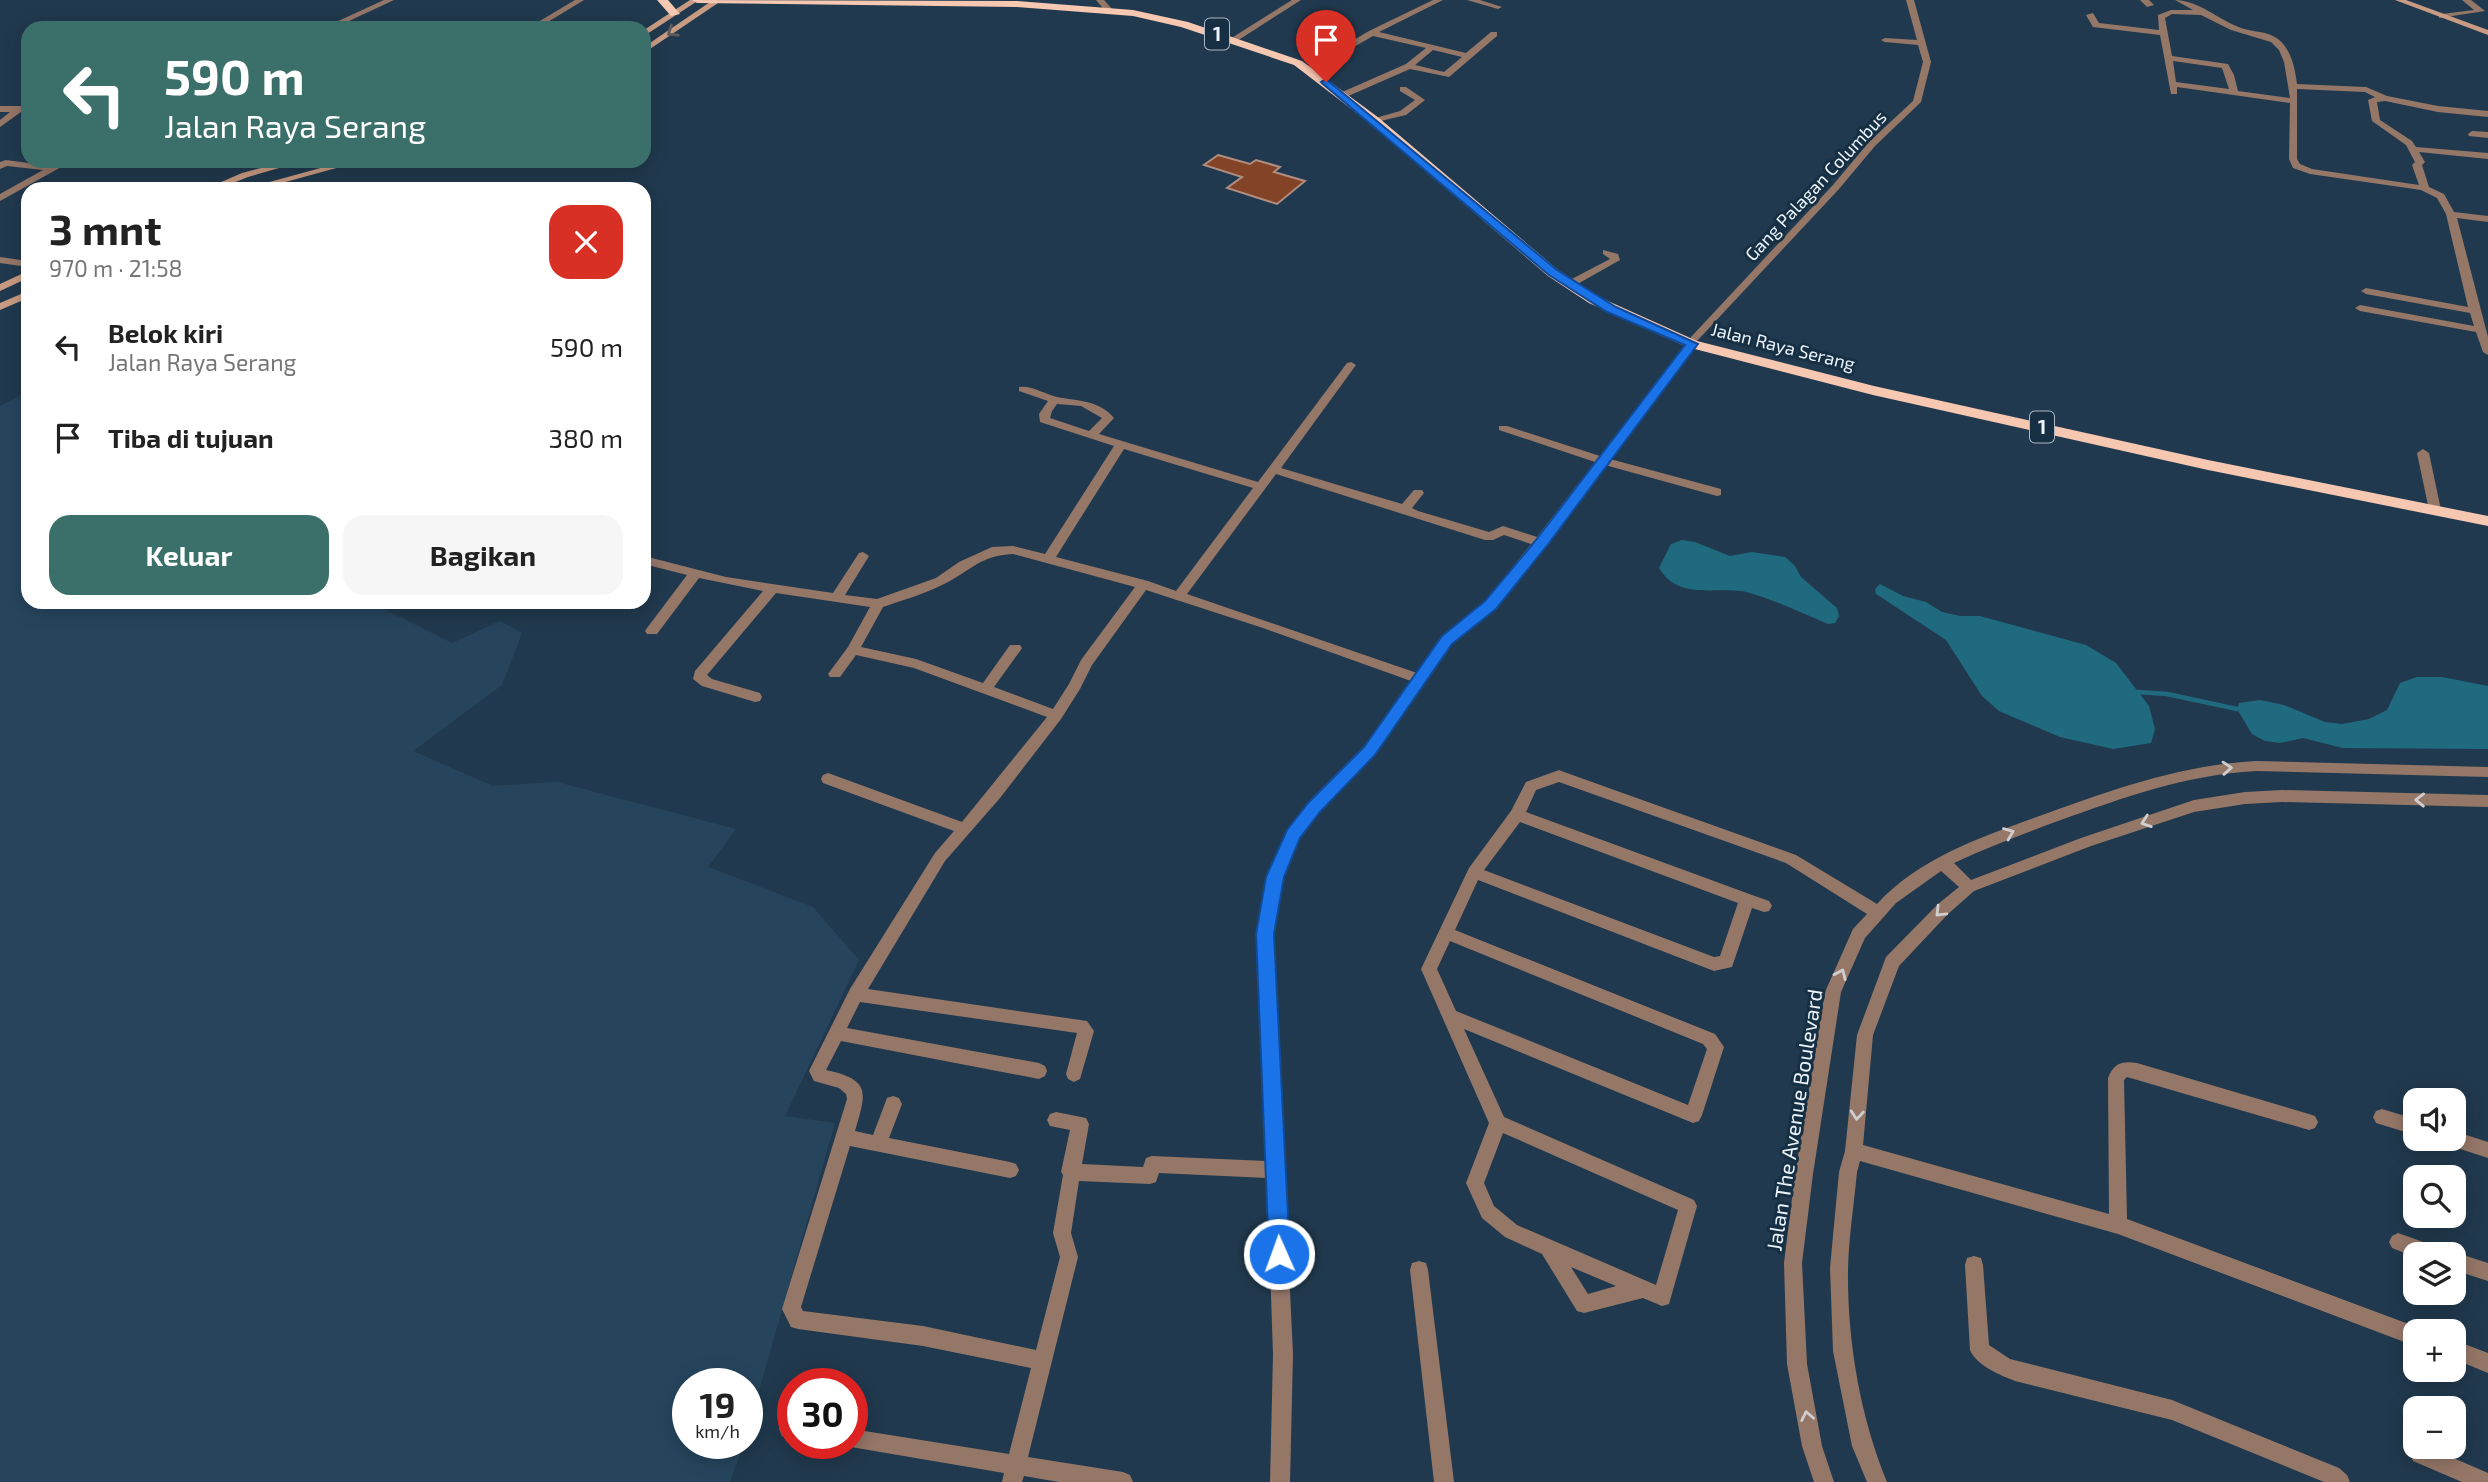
<!DOCTYPE html>
<html lang="id">
<meta charset="utf-8">
<style>
body{margin:0;font-family:"Exo 2",sans-serif;background:#f6f6f6;color:#222;height:100vh;display:flex;flex-direction:column;font-size:26px;white-space:nowrap}
*{box-sizing:border-box;margin:0}
p{font-size:23px;color:#767676}
.icon{flex:none;width:38px;height:38px;fill:none;stroke:currentColor;stroke-width:2;stroke-linecap:round;stroke-linejoin:round}
.map{position:relative;flex:1;overflow:hidden}
.sheet{position:absolute;left:21px;top:182px;width:630px;height:427px;display:flex;flex-direction:column;background:#fff;border-radius:21px;box-shadow:0 4px 18px #0003}
.sheet>*{flex:none}
.guide{position:absolute;left:21px;top:21px;width:630px;height:147px;border-radius:21px;box-shadow:0 4px 18px #0003;background:#3a6f6a;color:#fff;overflow:hidden}
.tools{position:absolute;left:2403px;top:1088px;display:grid;gap:14px}
.tools a{display:grid;place-items:center;width:63px;height:63px;border-radius:14px;background:#fff;box-shadow:0 4px 18px #0003;font-size:35px}
.speed{position:absolute;left:672px;top:1368px;display:flex;gap:14px;font-size:35px;font-weight:700;text-align:center}
.speed>*{display:grid;place-content:center;width:91px;height:91px;border-radius:50%;background:#fff;box-shadow:0 4px 18px #0003;line-height:1}
.speed small{font-size:18px;font-weight:400}
.speed .limit{border:10px solid #d22;background:#fff;color:#111}
.pin{position:absolute;display:grid;place-items:center;width:60px;height:60px;color:#fff;margin:-72px -30px;border-radius:50% 50% 50% 0;rotate:-45deg;box-shadow:0 0 7px #0007}
.pin .icon{rotate:45deg}
.me{position:absolute;width:77px;margin:-38px;rotate:358deg;stroke-linejoin:round;filter:drop-shadow(0 0 5px #0008)}
.turn{display:flex;align-items:center;gap:24px;height:147px;padding:0 28px;font-size:32px}
.turn .icon{width:91px;height:91px;stroke-width:2.5}
.turn b{display:block;font-size:49px;line-height:60px}
.round{display:grid;place-items:center;flex:none;width:74px;height:74px;border-radius:21px;background:#f6f6f6}
.head{display:flex;align-items:center;justify-content:space-between;height:119px;padding:0 28px}
h1{font-size:42px;font-weight:700;line-height:52px}
.cta{display:flex;gap:14px;margin-top:auto;padding:14px 28px}
.cta a{flex:1;height:80px;border-radius:21px;background:#3a6f6a;color:#fff;font-size:28px;font-weight:700;line-height:80px;text-align:center}
.cta a+a{background:#f6f6f6;color:#222}
ul{padding:0;list-style:none}
li{display:flex;align-items:center;gap:21px;height:91px;padding:0 28px}
li div{flex:1}
li b{display:block;font-size:26px}
li em{font-style:normal}
.map>svg:first-child{display:block}
.built{fill:#26455d}
.water{fill:#206a7f}
.lines{fill:none;stroke-linecap:round;stroke-linejoin:round}
.stream{stroke:#206a7f;stroke-width:4.5}
.building{fill:#834326;stroke:#b08d7f;stroke-width:2}
.minor{fill:#957768;fill-rule:evenodd}
.tertiary{fill:#957768;fill-rule:evenodd}
.secondary{fill:#ca9b83;fill-rule:evenodd}
.trunk{fill:#f6c8b2;fill-rule:evenodd}
.oneway{stroke:#5f5a5d}
.oneway2{stroke:#d1ced0}
.route{fill:#1a73e8;stroke:#114b97;stroke-width:2}
.labels{text-anchor:middle;stroke-width:6;stroke-linejoin:round;paint-order:stroke}
.far-street-label{font-size:18px;fill:#ebf4fc;stroke:#172f43}
.shield{fill:#172f43;stroke:#abb9c4;stroke-width:2}
.shield-label{font-size:19px;font-weight:bold;fill:#ebf4fc}
.street-label{font-size:21px;fill:#ebf4fc;stroke:#172f43}
</style>
<div class="map">
<svg width="2488" height="1482" viewBox="0 0 2488 1482">
<rect width="100%" height="100%" fill="#21394e"/>
<path class="built" d="M28 391V602H370L452 643 500 621 522 633 502 685 413 751 493 786 557 782 736 829 708 867 813 907 859 960 785 1116 835 1123 747 1433V1384H688V1444H744L730 1482H0V406Z"/>
<g class="water">
<path d="M1682 540 1695 542 1730 556 1752 552 1785 557 1795 566 1801 577 1837 608 1839 616 1835 623 1828 624C1802 613 1777 601 1750 593 1720 584 1680 603 1659 568L1671 544Z"/>
<path d="M1880 584 1903 596 1926 602 1942 612 1960 616H1980L2086 645 2116 663 2149 706 2155 729 2151 743 2113 749 2060 737 1999 711 1982 696 1946 640 1876 594 1875 589Z"/>
<path d="M2417 677H2442L2488 686V749L2343 748 2303 738 2280 743 2265 741 2252 734 2237 709 2239 703 2260 700 2284 705 2325 722 2342 724 2369 719 2387 710 2400 683Z"/>
</g>
<g class="lines">
<path class="stream" d="M2138 692 2167 694 2237 709"/>
</g>
<path class="building" d="M1218 155 1250 164 1256 160 1280 167 1274 172 1305 181 1277 204 1227 188 1242 177 1204 165Z"/>
<g class="lines">
<g class="minor">
<path d="M384 0H394L334 28H323Z"/>
<path d="M575 0H584L538 28H528Z"/>
<path d="M1292 0H1301L1237 41 1230 39Z"/>
<path d="M1433 0H1443L1379 32 1466 53 1491 32H1497V36L1449 77 1410 69 1346 97H1340V93L1406 64 1426 48 1373 36 1310 72 1303 70 1369 31ZM1433 50 1462 57 1444 72 1415 65Z"/>
<path d="M1467 0H1480L1502 7 1498 9Z"/>
<path d="M1906 0H1914L1931 62 1921 102 1875 146 1839 189 1696 342V346L1610 459 1721 489V495L1717 496 1605 465 1545 546 1495 608 1452 643 1375 755 1319 812 1300 837 1283 878 1273 935 1293 1354 1290 1482H1270L1273 1354 1267 1178 1159 1173 1156 1182 1150 1184 1079 1181 1071 1233 1078 1257 1028 1457 1123 1472 1130 1475 1133 1482H1059L1024 1476 1022 1482H1002L1004 1473 845 1446 844 1444H852V1429L1009 1454 1031 1368 923 1346 798 1329 791 1327 782 1309 847 1099 846 1094 839 1088 814 1081 809 1071 850 989 935 853 954 831 823 783 821 779 823 775 828 773 962 822 1047 717 914 668 856 655 840 677H830L828 674 848 647 870 607 776 593 707 675 712 679 760 693 762 697 760 701 755 702 702 686 693 679 695 671 763 591 699 578 657 634H647L645 631 647 628 687 575 644 564V556L726 577 833 593 859 553 863 552 869 556 845 595 877 599 936 578 959 562 992 547 1013 546 1045 554 1114 446 1040 422 1039 414 1048 401 1019 391V387C1032 385 1044 394 1057 397 1078 401 1099 400 1114 418L1099 434 1258 482 1347 363 1351 362 1356 365 1281 468 1402 504 1414 490H1422L1424 493 1412 508 1418 511 1489 532 1503 526 1537 537 1595 462 1499 430V426H1507L1600 456 1688 342 1691 341V337L1833 185 1869 142 1913 101 1923 62 1918 45 1885 42 1881 40 1885 38 1917 40ZM1057 404 1081 406 1102 418 1089 431 1050 418 1052 411ZM1124 449 1253 488 1176 591 1148 581 1056 557ZM1276 474 1485 540H1493L1504 535 1531 544 1485 602 1442 637 1417 673 1187 594ZM1013 554 1135 587 1081 660 1069 684 1053 709 994 687 1020 651 1022 648 1020 645H1010L983 683 916 659 861 647 883 607C903 600 925 594 944 584 972 570 979 556 1013 554ZM1146 590 1263 628 1411 681 1365 747 1309 804 1289 830 1267 878 1257 935 1266 1161 1152 1156 1146 1158 1143 1167 1082 1164 1089 1124 1086 1118 1056 1112 1050 1114 1047 1120 1050 1126 1070 1130 1061 1172 1063 1175 1053 1233 1060 1257 1036 1350 923 1326 803 1311 801 1307 850 1146 1010 1178 1016 1176 1019 1170 1016 1164 1010 1162 889 1138 902 1104 899 1098 893 1096 887 1098 873 1135 855 1131C866 1093 872 1080 826 1070L841 1041 1039 1079 1045 1076 1047 1071 1045 1066 1039 1063 847 1028 860 1002 1077 1033 1066 1074 1068 1079 1074 1082 1080 1079 1094 1031 1087 1021 868 989 945 861 1000 798 1061 719 1080 689 1092 665Z"/>
<path d="M2140 0H2149L2154 5 2147 7Z"/>
<path d="M2175 0C2198 0 2219 20 2241 28 2252 32 2268 31 2278 39 2291 49 2295 68 2297 84L2366 87 2387 96 2438 106 2488 111V117L2438 112 2385 101 2377 102 2380 120 2412 141 2416 147 2488 153V159L2419 152 2425 162 2422 165 2429 187 2444 194 2454 212 2488 216V222L2457 218 2488 337V355L2483 352 2476 332 2360 311 2355 308 2360 305 2474 326 2470 313 2366 294 2361 291 2366 288 2468 307 2446 214 2437 198 2421 190 2310 174 2293 168 2289 159 2290 103 2177 87V94H2171L2160 35 2093 27 2086 15 2093 13 2099 23 2159 30 2158 15 2171 10H2193ZM2172 14 2201 15 2231 30 2271 42 2279 50 2284 62 2290 98 2238 91 2234 75 2228 64 2172 56 2165 18ZM2173 61 2222 68 2229 89 2176 82ZM2297 89 2365 92 2375 97 2368 100 2372 121 2406 145 2415 162 2412 165 2419 185 2312 169 2300 164 2297 159Z"/>
<path d="M2462 0H2471L2485 11 2439 18V14H2442L2474 10Z"/>
<path d="M1400 87H1406L1425 100 1406 115 1372 123V119L1400 111 1415 100 1400 91Z"/>
<path d="M0 106H28V112H21L0 127V120L10 112H0Z"/>
<path d="M2472 131 2488 132V138L2469 136 2468 134Z"/>
<path d="M6 160 51 166 60 161H72L0 201V194L43 170 7 166 0 169V162Z"/>
<path d="M1603 250 1618 254 1620 260 1574 286H1566V282L1610 259 1603 254Z"/>
<path d="M0 257 28 261V267L0 263Z"/>
<path d="M2423 449 2429 453 2441 510 2435 514 2429 510 2417 453Z"/>
<path d="M2256 761 2488 767V777L2256 771C2185 775 2125 797 2058 821 2023 834 1988 847 1954 863L1971 880 2081 838 2194 800 2245 792 2282 790 2488 795V807L2282 802 2245 804 2194 812 2091 846 1974 891 1948 914 1899 966 1873 1035 1863 1145 2109 1214 2108 1078C2114 1063 2122 1061 2137 1063L2309 1114 2315 1116 2318 1122 2315 1128 2309 1130 2127 1077 2124 1080 2127 1219 2422 1329 2423 1332H2415V1346L2118 1234 1860 1161 1857 1172C1854 1204 1849 1236 1848 1268 1847 1340 1860 1416 1887 1482H1867L1852 1446 1833 1351 1830 1268 1839 1172 1845 1151 1857 1035 1886 957 1938 904 1959 887 1941 871 1896 903 1865 938 1841 992 1813 1174 1802 1263 1807 1364 1822 1446 1834 1482H1814L1802 1446 1787 1364 1784 1263 1795 1174 1825 992 1853 929 1867 914 1786 863 1559 782 1536 790 1526 812 1752 895 1769 901 1772 906 1769 911 1764 912 1752 908 1732 967 1714 971 1478 880 1455 930 1715 1034 1724 1047 1702 1115 1699 1121 1693 1123 1464 1029 1504 1117 1694 1200 1697 1206 1669 1304 1662 1306 1643 1298 1584 1313 1577 1311 1542 1254 1505 1237 1482 1218 1466 1183 1489 1123 1421 969 1469 868 1511 811 1526 782 1559 770 1564 772 1796 855 1877 904C1921 856 1985 836 2045 814 2115 789 2181 765 2256 761ZM1520 822 1738 903 1720 956 1714 957 1484 870ZM1450 941 1703 1044 1707 1049 1688 1105 1456 1011 1437 969ZM1503 1133 1678 1210 1656 1285 1517 1225 1494 1206 1484 1183ZM1571 1267 1616 1286 1588 1294Z"/>
<path d="M2382 1109 2415 1119V1135L2376 1123 2373 1117 2376 1111Z"/>
<path d="M2454 1131 2488 1142V1158L2448 1145 2445 1139H2454Z"/>
<path d="M2398 1233 2443 1249 2445 1255H2415V1257L2392 1248 2389 1242 2392 1236Z"/>
<path d="M2454 1252 2488 1263V1281L2454 1270V1255H2447Z"/>
<path d="M1974 1256 1981 1258 1983 1265 1989 1345 2010 1359 2172 1400 2339 1468 2347 1475 2350 1482H2324L2172 1420 2015 1381C2000 1375 1977 1366 1970 1350L1965 1265 1967 1258Z"/>
<path d="M1419 1261 1426 1263 1428 1270 1454 1482H1434L1410 1270 1412 1263Z"/>
<path d="M2454 1340 2488 1353V1373L2454 1359Z"/>
<path d="M789 1419H793V1439L782 1436 779 1429 782 1422Z"/>
<path d="M2415 1446 2428 1447 2488 1473V1482H2462L2413 1461 2410 1454Z"/>
</g>
<path class="tertiary" d="M1096 0H1104L1113 10 1106 12Z"/>
<g class="secondary">
<path d="M690 0H699L644 36V30Z"/>
<path d="M713 0 721 1 644 53V47Z"/>
<path d="M2395 0H2406L2488 30V35Z"/>
<path d="M288 161H303L248 177 218 189H205L242 173Z"/>
<path d="M346 161H362L260 189H244Z"/>
<path d="M28 271V278L0 291V284Z"/>
<path d="M28 291V298L0 310V303Z"/>
</g>
<g class="trunk">
<path d="M657 0H668L680 14 671 16Z"/>
<path d="M692 0 1017 1 1133 10 1188 22 1302 61 1379 118 1558 270 1599 297 1697 341 1874 386 2208 460 2488 516V526L2208 470 1873 395 1687 347 1589 303 1548 276 1371 124 1294 65 1181 27 1133 16 1017 7 697 3Z"/>
</g>
</g>
<defs><path id="oneway-chevron" d="M-2-3.5L2.5 0L-2 3.5" fill="none" stroke-width="1.6" stroke-linecap="round" stroke-linejoin="round" transform="scale(1.75)"/></defs>
<use class="oneway" href="#oneway-chevron" transform="translate(672 32) rotate(146)"/>
<g class="oneway2">
<use href="#oneway-chevron" transform="translate(2227 768) rotate(-4)"/>
<use href="#oneway-chevron" transform="translate(2420 800) rotate(-179)"/>
<use href="#oneway-chevron" transform="translate(2146 822) rotate(161)"/>
<use href="#oneway-chevron" transform="translate(2009 833) rotate(-22)"/>
<use href="#oneway-chevron" transform="translate(1940 912) rotate(135)"/>
<use href="#oneway-chevron" transform="translate(1841 974) rotate(-66)"/>
<use href="#oneway-chevron" transform="translate(1857 1115) rotate(95)"/>
<use href="#oneway-chevron" transform="translate(1807 1416) rotate(-101)"/>
</g>
<path class="route" d="M1326 79 1557 270 1616 307 1698 344 1546 547 1496 609 1452 644 1375 755 1320 812 1300 838 1295 850 1284 877 1274 934 1290 1254 1286 1261 1279 1264 1272 1261 1269 1254 1256 934 1266 877 1278 850 1287 830 1308 803 1364 747 1442 636 1485 601 1536 540 1685 345 1607 312 1549 275 1323 84 1321 82Z"/>
<g class="labels">
<g class="far-street-label">
<text transform="translate(1816 186) rotate(-47)" y="6">Gang Palagan Columbus</text>
<text transform="translate(1783 347) rotate(14)" y="6">Jalan Raya Serang</text>
</g>
<g class="shield">
<rect x="1205" y="18.5" width="24" height="31" rx="5"/>
<rect x="2030" y="411.5" width="24" height="31" rx="5"/>
</g>
<g class="shield-label">
<text x="1217" y="41">1</text>
<text x="2042" y="434">1</text>
</g>
<g class="street-label">
<text transform="translate(1795 1120) rotate(-81)" y="7">Jalan The Avenue Boulevard</text>
</g>
</g>
</svg>
<div class="tools">
<a><svg class="icon" aria-label="sound" viewBox="0 0 24 24"><path d="M4 9h4l5-4v14l-5-4H4zM17 9q2 3 0 6"/></svg></a>
<a><svg class="icon" aria-label="search" viewBox="0 0 24 24"><circle cx="10" cy="10" r="6"/><path d="M15 15l6 6"/></svg></a>
<a><svg class="icon" aria-label="layers" viewBox="0 0 24 24"><path d="M12 4l9 5-9 5-9-5zM3 14l9 5 9-5"/></svg></a>
<a>+</a>
<a>−</a>
</div>
<div class="speed"><div>19<small>km/h</small></div><div class="limit">30</div></div>
<div class="pin" style="left:1326px;top:82px;background:#d93025"><svg class="icon" aria-label="arrive" viewBox="0 0 24 24"><path d="M6 21V4h12l-3 4 3 4H6"/></svg></div>
<svg class="me" style="left:1279px;top:1254px" viewBox="-20 -20 40 40"><circle r="17" fill="#1a73e8" stroke="#fff" stroke-width="3"/><path d="M0-11L8 9 0 5-8 9z" fill="#fff"/></svg>
<div class="guide">
<div class="turn"><svg class="icon" aria-label="left" viewBox="0 0 24 24"><path d="M17 20v-9H6M10 6l-5 5 5 5"/></svg><div><b>590 m</b>Jalan Raya Serang</div></div>
</div>
<section class="sheet">
<div class="head"><div><h1>3 mnt</h1><p>970 m · 21:58</p></div><a class="round" style="background:#d93025;color:#fff"><svg class="icon" aria-label="close" viewBox="0 0 24 24"><path d="M6 6l12 12M18 6L6 18"/></svg></a></div>
<ul>
<li><svg class="icon" aria-label="left" viewBox="0 0 24 24"><path d="M17 20v-9H6M10 6l-5 5 5 5"/></svg><div><b>Belok kiri</b><p>Jalan Raya Serang</p></div><em>590 m</em></li>
<li><svg class="icon" aria-label="arrive" viewBox="0 0 24 24"><path d="M6 21V4h12l-3 4 3 4H6"/></svg><div><b>Tiba di tujuan</b></div><em>380 m</em></li>
</ul>
<div class="cta"><a>Keluar</a><a>Bagikan</a></div>
</section>
</div>
